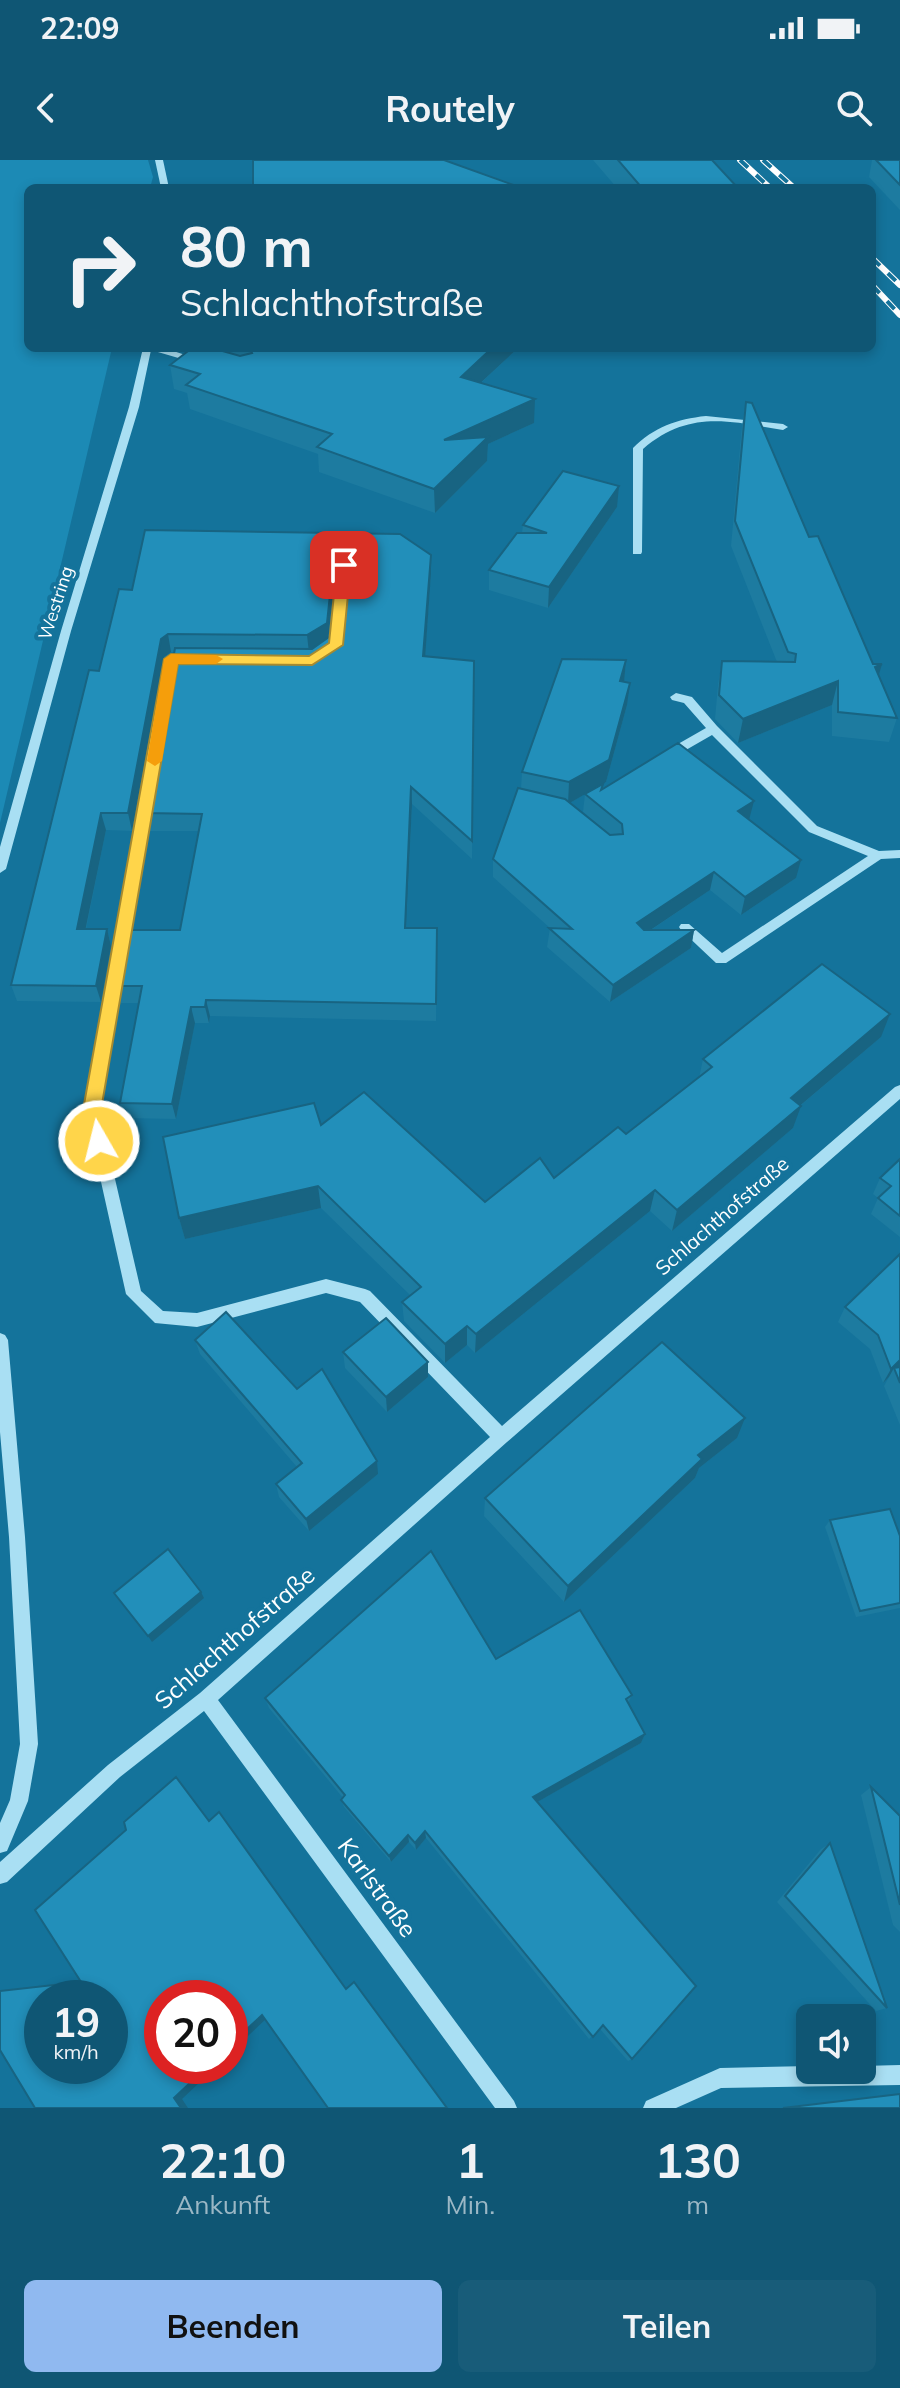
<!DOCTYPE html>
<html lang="de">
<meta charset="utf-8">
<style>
body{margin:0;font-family:Mulish,sans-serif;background:#185c79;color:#f1f3f6;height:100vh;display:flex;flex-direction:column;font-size:30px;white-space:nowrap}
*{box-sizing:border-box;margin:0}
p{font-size:26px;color:#9bb7c5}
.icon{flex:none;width:44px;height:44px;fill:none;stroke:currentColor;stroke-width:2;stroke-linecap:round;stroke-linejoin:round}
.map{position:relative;height:1948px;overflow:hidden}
.sheet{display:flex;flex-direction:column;background:#0f5674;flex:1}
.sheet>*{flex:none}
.banner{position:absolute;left:24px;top:24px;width:852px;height:168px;border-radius:12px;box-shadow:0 4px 12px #0003;background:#0f5674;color:#f1f3f6;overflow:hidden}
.fabs{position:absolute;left:796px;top:1844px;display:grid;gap:16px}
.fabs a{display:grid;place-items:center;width:80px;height:80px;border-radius:12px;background:#0f5674;box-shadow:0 4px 12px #0003;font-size:40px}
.speed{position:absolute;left:24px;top:1820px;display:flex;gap:16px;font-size:40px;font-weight:700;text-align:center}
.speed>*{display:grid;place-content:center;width:104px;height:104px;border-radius:50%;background:#0f5674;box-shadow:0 4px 12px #0003;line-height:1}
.speed small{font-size:20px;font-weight:400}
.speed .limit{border:12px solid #d22;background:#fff;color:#111}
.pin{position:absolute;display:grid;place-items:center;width:68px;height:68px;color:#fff;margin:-34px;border-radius:16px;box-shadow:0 4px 12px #0006}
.me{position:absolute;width:88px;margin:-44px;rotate:352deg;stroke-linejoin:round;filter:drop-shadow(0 0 6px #0008)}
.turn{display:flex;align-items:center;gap:28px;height:168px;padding:0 24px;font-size:36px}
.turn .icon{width:104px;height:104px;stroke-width:2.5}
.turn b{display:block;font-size:56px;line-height:68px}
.eta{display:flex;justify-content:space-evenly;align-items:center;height:136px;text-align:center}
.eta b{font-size:48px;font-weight:700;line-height:56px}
.action{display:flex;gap:16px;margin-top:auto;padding:16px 24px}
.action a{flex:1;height:92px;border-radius:12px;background:#90b9f0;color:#111;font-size:32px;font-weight:700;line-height:92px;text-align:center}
.action a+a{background:#185c79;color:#f1f3f6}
.status{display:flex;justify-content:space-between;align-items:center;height:56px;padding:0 40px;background:#0f5674;direction:ltr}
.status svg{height:22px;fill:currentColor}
header{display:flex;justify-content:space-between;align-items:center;height:104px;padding:0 24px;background:#0f5674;font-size:36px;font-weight:700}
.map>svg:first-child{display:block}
.green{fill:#1c8ab5}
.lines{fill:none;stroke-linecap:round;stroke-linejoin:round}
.minor{fill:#a9dff3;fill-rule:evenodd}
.rail-casing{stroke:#fff;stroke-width:6}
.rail{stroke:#14739b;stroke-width:4;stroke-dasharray:11;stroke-linecap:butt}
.wall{fill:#1d7ba0;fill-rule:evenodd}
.shaded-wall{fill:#186482}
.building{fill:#228fba;stroke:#186482;stroke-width:2;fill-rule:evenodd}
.route{fill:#ffd54a;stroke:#a68a30;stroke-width:2}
.slow{fill:#f59e0b}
.labels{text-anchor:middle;stroke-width:8;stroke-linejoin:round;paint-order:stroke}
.far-street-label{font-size:18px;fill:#fff;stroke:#14739b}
.street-label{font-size:20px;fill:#fff;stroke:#14739b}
.near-street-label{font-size:24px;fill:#fff;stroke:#14739b}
</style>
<div class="status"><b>22:09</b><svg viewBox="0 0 49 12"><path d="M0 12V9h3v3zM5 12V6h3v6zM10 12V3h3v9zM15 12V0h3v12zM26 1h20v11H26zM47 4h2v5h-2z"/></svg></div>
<header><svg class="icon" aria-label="back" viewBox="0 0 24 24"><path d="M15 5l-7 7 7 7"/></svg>Routely<svg class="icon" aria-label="search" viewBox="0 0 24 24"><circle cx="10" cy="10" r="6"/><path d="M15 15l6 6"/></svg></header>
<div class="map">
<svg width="900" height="1948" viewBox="0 0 900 1948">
<rect width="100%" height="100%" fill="#14739b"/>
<path class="green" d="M0 0H148L153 17 150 28H28V188H112L0 663Z"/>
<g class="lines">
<g class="minor">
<path d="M155 0H163L169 28H161Z"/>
<path d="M143 188H164L204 201 199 204 151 190 139 247 71 471 6 709 0 713V687L61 471 129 247Z"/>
<path d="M706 256 783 264 788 267 783 270C728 261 689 250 643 289L642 392 641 394H633V288C654 267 677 259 706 256Z"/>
<path d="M344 402 349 405 339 487 334 491 329 487 339 405Z"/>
<path d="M171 495H193L198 499 193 503H176L99 950 141 1131 163 1151 197 1153 326 1119 365 1129 370 1131 502 1266 895 927 900 925V939L507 1282 218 1540 514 1941 517 1948H495L204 1551 120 1617 7 1722 0 1724V1702L108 1605 200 1533 490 1277 360 1142 326 1133 197 1167 155 1163 126 1134 85 950 166 499Z"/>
<path d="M676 533 692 537 717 566 817 666 879 691 900 690V698L881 699 726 803H716L681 770 679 767 681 764H689L722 793 868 696 809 672 712 575 672 598H664V592L706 568 684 543 672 540 670 537Z"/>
<path d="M0 1173 5 1175 8 1180 25 1377 38 1584 28 1641 7 1691 0 1693V1663L10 1640 20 1584 9 1377 0 1272Z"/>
<path d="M900 1905V1925L721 1928 676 1948H643L646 1941 720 1908 810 1906V1910H862V1906Z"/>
</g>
<defs>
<g id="rail">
<path d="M740 0 770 28"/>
<path d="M763 0 794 28"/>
<path d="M872 98 900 125"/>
<path d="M872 125 900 155"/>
</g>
</defs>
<use href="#rail" class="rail-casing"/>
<use href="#rail" class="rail"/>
</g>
<g class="wall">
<path d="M593 0H712L738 28H617Z"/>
<path d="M872 0H900V50L869 17Z"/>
<path d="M192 188H518L481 223 534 263 488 284 487 301 435 353 319 312 318 294 190 249 187 233 174 229 170 205Z"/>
<path d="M746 242 809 377 878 515 897 558 889 582 832 576V545L738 583 715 559 718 525 722 501 777 502 731 386 742 266Z"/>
<path d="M617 347 548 448 489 430V410L522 373 523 365Z"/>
<path d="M145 370 400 374 431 395V413L425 496 474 501 472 699 412 644 406 768H437L436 861 210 856 209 863H195L176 959 125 958 120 943 139 843H121L116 826 180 770 198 671H150L146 653 175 492H171L164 497 132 671 106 670 86 769H107L111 786 101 842 17 841 11 825 99 511 132 430ZM346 399 349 403 343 467 329 477 336 405Z"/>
<path d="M626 500 624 522 627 545 606 622 596 627 749 660 796 718 741 755 710 730 651 770H694L691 788 610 842 547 787 550 768 493 717V699L521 629 522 612ZM585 634 583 652 608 673 570 643Z"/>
<path d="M881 877 800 946 793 968 672 1071 650 1051 475 1193 467 1185 445 1203 404 1161 402 1142 410 1135 321 1048 185 1079 179 1058 321 965 485 1042 554 1018 626 974 699 918 703 899Z"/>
<path d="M900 999V1077L871 1054 878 1038 873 1034 880 1018Z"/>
<path d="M900 1094 899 1208 900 1207V1265L884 1226 889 1217 883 1223 870 1189 838 1162 845 1147Z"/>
<path d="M195 1180 297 1229 378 1314 309 1371 279 1337 276 1324 297 1307 200 1194Z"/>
<path d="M343 1192 428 1217 387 1252 345 1208Z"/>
<path d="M737 1278 699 1308 695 1318 564 1442 484 1356 485 1338Z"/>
<path d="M830 1360 900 1376V1448L856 1457 825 1367Z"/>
<path d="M496 1499 632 1535 628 1543 645 1574 641 1583 537 1642 632 1899 628 1901 600 1869 589 1879 426 1678 416 1690 409 1682 391 1702 344 1647 341 1640 343 1638 269 1548 265 1538Z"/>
<path d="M871 1627 900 1656V1772L893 1765 861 1635Z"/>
<path d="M830 1683 887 1848 876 1851 777 1742 821 1689Z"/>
</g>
<g class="shaded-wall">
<path d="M492 188H518L461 241V217Z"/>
<path d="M535 239 534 263 488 284 487 301 435 353 434 329 444 280Z"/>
<path d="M619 326 617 347 548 448 549 427Z"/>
<path d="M344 382 346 399 336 405 328 481 309 493 307 475 335 387Z"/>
<path d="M431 395V413L424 514 423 496Z"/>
<path d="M168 474 171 492 164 497 132 671 128 653 161 479Z"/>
<path d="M626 500 624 523 620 521Z"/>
<path d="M882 504 875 528V507Z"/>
<path d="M838 521 832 545 738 583 743 559Z"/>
<path d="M630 523 627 545 606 622 568 644 569 622Z"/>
<path d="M411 627 412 644 405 785V768Z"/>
<path d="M754 641 749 660 738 651Z"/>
<path d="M101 653 106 670 82 786 77 769Z"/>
<path d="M801 700 796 718 741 755 745 737Z"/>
<path d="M714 712 710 730 634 781 637 763Z"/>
<path d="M107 769 111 786 101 842 96 826Z"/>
<path d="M694 770 691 788 610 842 613 825Z"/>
<path d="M206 840 210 856 209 863 205 847Z"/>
<path d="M191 847 195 863 176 959 172 944Z"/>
<path d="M890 854 881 877 783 960 791 938Z"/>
<path d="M801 946 793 968 672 1071 677 1050Z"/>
<path d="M318 1026 321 1048 185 1079 179 1058Z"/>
<path d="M655 1030 650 1051 475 1193 476 1174Z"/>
<path d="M467 1166V1185L445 1203V1184Z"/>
<path d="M900 1200V1206L895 1211 894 1208 889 1217 883 1223 891 1209Z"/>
<path d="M428 1202V1217L387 1252 386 1237Z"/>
<path d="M745 1258 737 1278 699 1308 695 1318 564 1442 568 1426 698 1295Z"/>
<path d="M377 1301 378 1314 309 1371 306 1359Z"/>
<path d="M201 1432 204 1438 152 1482 148 1476Z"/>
<path d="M645 1574 641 1583 532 1645 533 1637Z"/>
<path d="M425 1671 426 1678 416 1690 415 1683Z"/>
<path d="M408 1675 409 1682 391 1702 389 1696Z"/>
<path d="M262 1855 267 1858 230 1893V1885Z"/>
<path d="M208 1906H217L182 1939 188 1948H181L174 1938Z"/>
</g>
<g class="building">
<path d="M253 0H444L522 28H253Z"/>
<path d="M618 0H712L738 28H642Z"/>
<path d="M876 0H900V25Z"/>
<path d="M192 188H212L240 196 252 193 250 189 248 188H492L461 217 535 239 444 280 488 277 434 329 317 287 332 274 186 225 200 214 170 205Z"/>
<path d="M746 242 752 243 809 377 818 376 873 504H882L875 507 897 558 838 552V521L743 559 719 535 722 501 795 502 796 494 788 492 735 361Z"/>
<path d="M563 311 619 326 549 427 489 410 517 373H547L523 365Z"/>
<path d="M145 370 400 374 431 395 423 496 474 501 472 681 411 627 405 768H437L436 844 206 840 205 847H191L172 944 120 943 142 826H116L126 770H180L202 654 146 653 175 488 312 489 343 467 351 387 344 382 335 387 327 463 307 475 168 474 161 479 128 653H101L77 769H107L96 826 11 825 89 510 99 511 119 429 132 430Z"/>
<path d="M562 499 626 500 620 521 630 523 609 600 569 622 522 612Z"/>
<path d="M678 583 754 641 738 651 801 700 745 737 714 712 637 763 644 770H694L613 825 549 768 572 769 493 699 518 628 565 639 610 675 623 674 622 664 585 634 603 624 601 630Z"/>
<path d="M822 804 890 854 791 938 801 946 677 1050 655 1030 476 1174 467 1166 445 1184 402 1142 421 1127 318 1026 179 1058 163 977 314 943 321 965 364 932 485 1042 540 998 554 1018 618 967 626 974 712 907 703 899Z"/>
<path d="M900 999V1056L878 1038 891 1026 880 1018Z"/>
<path d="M900 1094V1200L891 1209 878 1175 845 1147Z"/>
<path d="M226 1152 297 1229 322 1209 377 1301 306 1359 276 1324 302 1303 195 1180Z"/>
<path d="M386 1158 428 1202 386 1237 343 1192Z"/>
<path d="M662 1182 745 1258 698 1295 702 1299 568 1426 485 1338Z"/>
<path d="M900 1207V1223L894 1208Z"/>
<path d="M890 1349 900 1376V1443L860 1451 830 1360Z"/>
<path d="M168 1389 201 1432 148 1476 114 1433Z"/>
<path d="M431 1391 496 1499 580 1450 632 1535 626 1539 645 1574 533 1637 696 1826 632 1899 603 1865 593 1877 425 1671 415 1683 408 1675 389 1696 341 1640 345 1635 265 1538Z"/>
<path d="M176 1617 209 1661 219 1652 346 1829 354 1822 447 1948H328L262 1855 230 1885V1838H162V1906H208L174 1938 181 1948H35L0 1890V1831L81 1822 35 1750 126 1670 124 1662ZM42 1838H110V1906H42Z"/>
<path d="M871 1627 900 1656V1745Z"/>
<path d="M830 1683 887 1848 785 1736Z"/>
<path d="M900 1934V1948H783Z"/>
</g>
<path class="route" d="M344 401 351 405 343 485 312 505 178 504 101 950 108 981 106 986H93L83 950 164 499 171 494 309 496 329 483 337 405Z"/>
<path class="slow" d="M171 494 216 495 223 499 216 504H178L162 601 155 606 147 601 164 499Z"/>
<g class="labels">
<g class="far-street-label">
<text transform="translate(56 443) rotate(-72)" y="6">Westring</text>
</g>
<g class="street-label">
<text transform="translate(722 1056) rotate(-41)" y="7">Schlachthofstraße</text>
</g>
<g class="near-street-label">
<text transform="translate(235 1478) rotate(-41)" y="8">Schlachthofstraße</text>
<text transform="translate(377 1728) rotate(54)" y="8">Karlstraße</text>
</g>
</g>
</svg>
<div class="fabs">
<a><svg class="icon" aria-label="sound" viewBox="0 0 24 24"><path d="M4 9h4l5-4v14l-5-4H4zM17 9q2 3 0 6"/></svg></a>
</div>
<div class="speed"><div>19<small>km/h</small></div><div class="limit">20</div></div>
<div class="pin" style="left:344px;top:405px;background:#d93025"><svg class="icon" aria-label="arrive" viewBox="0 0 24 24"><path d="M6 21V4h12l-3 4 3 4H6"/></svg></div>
<svg class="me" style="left:99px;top:981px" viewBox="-20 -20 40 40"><circle r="17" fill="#ffd54a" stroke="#fff" stroke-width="3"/><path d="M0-11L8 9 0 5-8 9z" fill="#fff"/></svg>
<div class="banner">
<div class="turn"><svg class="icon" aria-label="right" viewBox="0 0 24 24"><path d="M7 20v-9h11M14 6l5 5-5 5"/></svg><div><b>80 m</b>Schlachthofstraße</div></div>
</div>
</div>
<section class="sheet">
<div class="eta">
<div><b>22:10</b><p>Ankunft</p></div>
<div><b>1</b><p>Min.</p></div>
<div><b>130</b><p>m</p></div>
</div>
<div class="action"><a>Beenden</a><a>Teilen</a></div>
</section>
